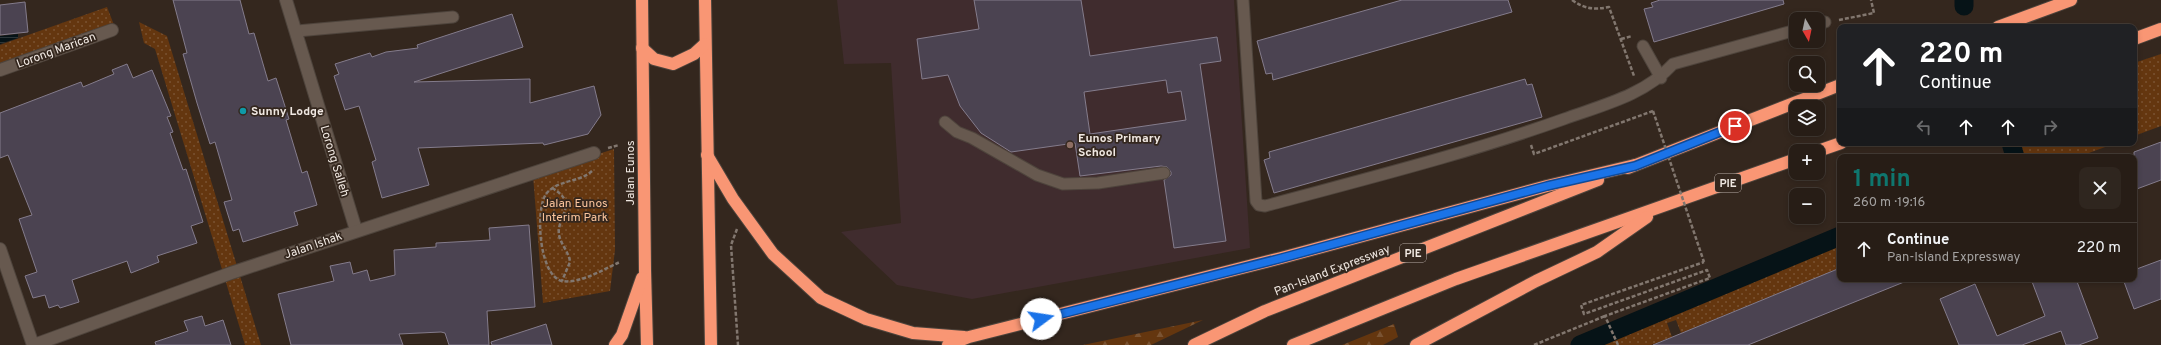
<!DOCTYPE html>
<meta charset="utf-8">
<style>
body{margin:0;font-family:Overpass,sans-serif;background:#2f261f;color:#f1f3f6;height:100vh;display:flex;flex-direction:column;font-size:15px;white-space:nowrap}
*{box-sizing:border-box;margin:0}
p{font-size:13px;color:#a4a2a1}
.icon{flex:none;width:22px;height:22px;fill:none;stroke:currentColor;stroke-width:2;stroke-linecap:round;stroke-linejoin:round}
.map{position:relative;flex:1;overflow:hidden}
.sheet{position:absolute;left:1837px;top:154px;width:300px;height:128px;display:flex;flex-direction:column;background:#271d16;border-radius:8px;box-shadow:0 2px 6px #0003,0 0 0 1px #433b35}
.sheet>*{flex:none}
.top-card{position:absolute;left:1837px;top:24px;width:300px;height:122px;border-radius:8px;box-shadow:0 2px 6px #0003,0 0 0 1px #433b35;background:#202124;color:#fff;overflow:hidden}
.needle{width:26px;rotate:171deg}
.tools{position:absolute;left:1789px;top:12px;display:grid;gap:8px}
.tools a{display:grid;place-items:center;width:36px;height:36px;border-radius:8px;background:#271d16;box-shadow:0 2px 6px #0003,0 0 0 1px #433b35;font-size:20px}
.pin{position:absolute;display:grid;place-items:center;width:34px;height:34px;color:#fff;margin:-17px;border:2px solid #fff;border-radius:50%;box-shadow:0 1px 4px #0007}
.me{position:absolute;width:44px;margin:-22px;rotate:76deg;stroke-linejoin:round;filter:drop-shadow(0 0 3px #0008)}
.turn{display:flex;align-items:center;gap:14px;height:84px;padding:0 16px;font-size:18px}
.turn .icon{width:52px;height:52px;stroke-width:2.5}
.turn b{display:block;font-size:28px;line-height:34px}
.lanes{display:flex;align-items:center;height:38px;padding:0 16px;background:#0003;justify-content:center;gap:20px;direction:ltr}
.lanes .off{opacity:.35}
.round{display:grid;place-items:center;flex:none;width:42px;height:42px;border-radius:8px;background:#2f261f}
.head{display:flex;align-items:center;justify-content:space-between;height:68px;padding:0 16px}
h1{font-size:24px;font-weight:700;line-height:30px;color:#0f766e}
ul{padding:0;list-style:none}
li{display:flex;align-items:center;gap:12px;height:52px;padding:0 16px;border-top:1px solid #433b35}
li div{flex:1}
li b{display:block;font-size:15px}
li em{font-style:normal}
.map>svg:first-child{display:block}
.education{fill:#402c2e}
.forest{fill:url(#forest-firs)}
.park{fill:url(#park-dots)}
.water{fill:url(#water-rules)}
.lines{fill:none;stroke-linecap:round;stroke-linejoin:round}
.canal{stroke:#061317;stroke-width:19}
.building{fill:#4b4351;stroke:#847c8c;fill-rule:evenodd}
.lane-casing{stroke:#4e443c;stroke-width:13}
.street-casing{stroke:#4e443c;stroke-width:14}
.highway-casing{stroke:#4e443c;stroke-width:14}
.path{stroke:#82776f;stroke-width:2.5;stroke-dasharray:4 2;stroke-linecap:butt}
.lane{stroke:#67594f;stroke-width:11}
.street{stroke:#67594f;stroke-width:12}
.highway{stroke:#f99674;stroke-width:12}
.path-bridge{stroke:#82776f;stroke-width:2.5;stroke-dasharray:4 2;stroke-linecap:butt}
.route-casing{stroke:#114b97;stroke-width:10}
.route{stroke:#1a73e8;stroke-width:7}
.culture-dot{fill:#0f9aa8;stroke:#34271e;stroke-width:1.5}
.education-dot{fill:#8d6e63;stroke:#34271e;stroke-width:1.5}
.labels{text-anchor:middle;stroke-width:3.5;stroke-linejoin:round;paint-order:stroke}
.shield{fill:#34271e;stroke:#b8aea7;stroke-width:1}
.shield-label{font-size:11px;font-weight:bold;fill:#f0e8e2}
.street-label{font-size:12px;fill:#f0e8e2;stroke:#34271e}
.poi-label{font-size:12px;font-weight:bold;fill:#f0e8e2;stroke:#34271e;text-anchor:start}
.park-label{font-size:12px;fill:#fcc59d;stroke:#34271e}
</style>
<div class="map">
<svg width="2161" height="345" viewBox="0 0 2161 345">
<defs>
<pattern id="forest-firs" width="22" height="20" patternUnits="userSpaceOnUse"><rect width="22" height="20" fill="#64360f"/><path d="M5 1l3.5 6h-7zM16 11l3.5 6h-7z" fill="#7a5332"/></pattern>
<pattern id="park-dots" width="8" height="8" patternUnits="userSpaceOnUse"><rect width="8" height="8" fill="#64360f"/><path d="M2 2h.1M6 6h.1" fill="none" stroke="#7a5332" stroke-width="1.8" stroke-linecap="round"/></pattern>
<pattern id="water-rules" width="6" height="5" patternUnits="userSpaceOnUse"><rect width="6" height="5" fill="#061317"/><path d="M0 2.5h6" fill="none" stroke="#2b3538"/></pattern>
</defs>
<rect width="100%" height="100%" fill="#34271e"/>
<path class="education" d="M837 0H1234L1250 248 972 299 897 285 841 232 901 223 891 63 844 64Z"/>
<g class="forest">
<path d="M1203 320 1151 345H1083Z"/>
<path d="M1394 324 1398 337 1383 345H1342Z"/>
</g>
<g class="park">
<path d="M107 7 114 25 0 67V45Z"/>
<path d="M139 22 167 36 261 345H245L155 49 144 43Z"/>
<path d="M2161 54V126L2134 136V63Z"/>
<path d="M2019 143H2116L2078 157H2024Z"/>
<path d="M614 149 615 250 610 291 543 303 533 175Z"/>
<path d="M1840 244V268L1681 333 1676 320 1667 323 1672 337 1651 345H1603Z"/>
</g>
<path class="water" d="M18 34V38L0 44V36Z"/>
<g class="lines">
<g class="canal">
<path d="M1964 6V0"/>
<path d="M2011 143 2015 157"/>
<path d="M1580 345 1840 236"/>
</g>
</g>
<g class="building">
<path d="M173 0H240L249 34 254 33 268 81 276 78 289 119 286 120 302 173 307 171 317 205 294 212 298 225 243 242 239 229 233 231 224 202 232 200 215 142 210 144 197 103 183 54 187 53Z"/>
<path d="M974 0H1081L1090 56 1217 37 1221 61 1200 64 1226 241 1174 248 1164 180 1171 175V172L1167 167 1161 166 1080 176 1075 143 1011 152 981 133 960 106 948 75 922 79 917 39 979 29ZM1166 80 1168 93 1181 91 1186 120 1090 134 1084 92Z"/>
<path d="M1402 0H1508L1512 12 1273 80 1272 73 1266 74 1257 41Z"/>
<path d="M1660 0H1783L1784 4 1654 42 1644 9 1653 7 1651 3Z"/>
<path d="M25 2 28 32 0 35V5Z"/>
<path d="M512 14 523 47 414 82 530 79V103L594 86 601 115 588 134 544 145 543 143 418 148 429 185 382 198 372 162 376 160 359 106 345 110 334 76 339 74 335 64 370 53 372 57 386 52 418 48 417 45Z"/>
<path d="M127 64 133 78 152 70 171 116 167 117 173 132 170 133 183 170 186 169 203 222 191 226 197 243 157 256 159 262 131 273 127 261 72 280 79 302 60 308 58 305 49 308 45 295 33 298 25 276 37 272 19 219 32 215 8 155 0 158V113L81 82 83 87 114 74 112 70Z"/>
<path d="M1525 79 1527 85 1532 84 1542 117 1274 193 1264 160 1270 158 1269 152Z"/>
<path d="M2161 142V180L2134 190V152Z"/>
<path d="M529 225 535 307 487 311 489 345H449L445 333 441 332 399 334 403 345H291L278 294 334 281 330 266 350 262 353 274 367 270 370 281 395 275 394 250 436 247V243L490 240 489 228Z"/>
<path d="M2161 260V299L2134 309 2123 279H2134V270Z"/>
<path d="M1840 268V279L1909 280 1748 345H1653Z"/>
<path d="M2031 279H2076L2098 338 2079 345H2066L2061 331 2022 345H1959L1940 299 1975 284 1997 336 2045 316Z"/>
<path d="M202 316 205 326 223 320 231 345H156L155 342 188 331 184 321Z"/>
<path d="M546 324 552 345H492L491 342Z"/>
</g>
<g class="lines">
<defs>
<g id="lane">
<path d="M1243 0 1256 201 1259 205 1265 206C1365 179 1466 154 1564 119 1603 105 1645 95 1673 64L1796 30"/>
<path d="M1818 24 1825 22"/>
<path d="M297 31 453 17"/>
<path d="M1643 46 1661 78"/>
<path d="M945 122 957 132 972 138 1037 175 1063 184 1098 183 1164 173"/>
</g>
<g id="street">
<path d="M286 0 356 230"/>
<path d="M0 70 112 30"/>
<path d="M0 249 33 345"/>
<path d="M34 345 231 273 594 153"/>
</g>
<g id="highway">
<path d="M642 0 645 270 647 345"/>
<path d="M705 0 711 345"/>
<path d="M1998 27 2071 0"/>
<path d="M2134 39 2161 29"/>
<path d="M642 48 654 59 673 64 694 54 705 44"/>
<path d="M1818 151 1841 143"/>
<path d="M707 155 733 199 773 254 821 298 866 319 913 333 964 337"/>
<path d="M1628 168 1840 85"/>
<path d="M615 345 622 335 642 278"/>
<path d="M948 345 969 337 1281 258 1547 186 1635 165"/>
<path d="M1194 345 1265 311 1598 180"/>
<path d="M1293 345 1456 279 1796 159"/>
<path d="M1416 345 1536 281 1597 252 1647 217"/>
</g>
</defs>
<use href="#lane" class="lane-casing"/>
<use href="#street" class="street-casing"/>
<use href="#highway" class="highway-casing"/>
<g class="path">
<path d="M1572 0C1585 9 1594 10 1609 7L1634 76"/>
<path d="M1839 20 1874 13 1871 0"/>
<path d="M1621 39 1632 36"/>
<path d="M1531 145 1534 154 1653 111"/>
<path d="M608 148 619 145"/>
<path d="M592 171C579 183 558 179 546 194 535 210 539 276 562 281 580 284 604 269 620 262"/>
<path d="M552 188C580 204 556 217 559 235 561 245 569 252 570 262L562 281"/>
<path d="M737 229 731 245 738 345"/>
<path d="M1534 345 1605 316"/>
<path d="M1618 345 1605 316 1710 278 1707 270 1584 314 1581 305 1704 262"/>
</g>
<use href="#lane" class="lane"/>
<use href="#street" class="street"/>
<use href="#highway" class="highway"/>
<path class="path-bridge" d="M1653 111 1704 262"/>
</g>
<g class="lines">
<defs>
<path id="route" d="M1041 319 1282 258 1547 186 1635 166 1735 126"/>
</defs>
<use href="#route" class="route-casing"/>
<use href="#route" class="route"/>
</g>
<circle class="culture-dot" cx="243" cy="111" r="4"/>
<circle class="education-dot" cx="1070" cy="145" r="4"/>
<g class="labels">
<g class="shield">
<rect x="1715" y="174" width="26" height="18" rx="3"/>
<rect x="1400" y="244" width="26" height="18" rx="3"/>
</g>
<g class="shield-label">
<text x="1728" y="187">PIE</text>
<text x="1413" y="257">PIE</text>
</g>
<g class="street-label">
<text transform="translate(56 50) rotate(-20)" y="4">Lorong Marican</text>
<text transform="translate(335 161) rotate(73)" y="4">Lorong Salleh</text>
<text transform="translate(630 173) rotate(-90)" y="4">Jalan Eunos</text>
<text transform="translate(313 245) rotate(-19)" y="4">Jalan Ishak</text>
<text transform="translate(1332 270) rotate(-21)" y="4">Pan-Island Expressway</text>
</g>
<g class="poi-label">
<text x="251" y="115">Sunny Lodge</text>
<text x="1078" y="142">Eunos Primary<tspan x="1078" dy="14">School</tspan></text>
</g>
<g class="park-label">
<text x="575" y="207">Jalan Eunos<tspan x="575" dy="14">Interim Park</tspan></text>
</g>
</g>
</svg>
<div class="tools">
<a><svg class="needle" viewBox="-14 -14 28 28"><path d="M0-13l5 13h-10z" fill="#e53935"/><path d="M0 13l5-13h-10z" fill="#a4a2a1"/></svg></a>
<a><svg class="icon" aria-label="search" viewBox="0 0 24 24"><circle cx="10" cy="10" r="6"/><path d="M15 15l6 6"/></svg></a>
<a><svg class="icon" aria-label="layers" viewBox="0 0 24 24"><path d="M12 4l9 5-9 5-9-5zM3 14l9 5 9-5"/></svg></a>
<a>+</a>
<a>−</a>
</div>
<div class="pin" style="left:1735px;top:126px;background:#d93025"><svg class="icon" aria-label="arrive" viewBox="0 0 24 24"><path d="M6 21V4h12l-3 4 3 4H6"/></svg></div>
<svg class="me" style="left:1041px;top:319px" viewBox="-20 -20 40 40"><circle r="19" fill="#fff"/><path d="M0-13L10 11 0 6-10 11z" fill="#1a73e8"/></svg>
<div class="top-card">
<div class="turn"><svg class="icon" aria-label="ahead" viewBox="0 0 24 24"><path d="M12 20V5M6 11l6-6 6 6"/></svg><div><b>220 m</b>Continue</div></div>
<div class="lanes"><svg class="icon off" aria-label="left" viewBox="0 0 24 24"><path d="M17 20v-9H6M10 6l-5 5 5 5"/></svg><svg class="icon" aria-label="ahead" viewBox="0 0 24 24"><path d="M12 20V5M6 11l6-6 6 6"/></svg><svg class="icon" aria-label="ahead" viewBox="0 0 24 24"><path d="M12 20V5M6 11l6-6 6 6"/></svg><svg class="icon off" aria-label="right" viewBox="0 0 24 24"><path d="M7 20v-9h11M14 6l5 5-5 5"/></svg></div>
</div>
<section class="sheet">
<div class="head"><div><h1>1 min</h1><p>260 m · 19:16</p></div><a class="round"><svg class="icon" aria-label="close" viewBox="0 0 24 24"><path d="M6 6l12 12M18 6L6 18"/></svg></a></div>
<ul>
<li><svg class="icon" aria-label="ahead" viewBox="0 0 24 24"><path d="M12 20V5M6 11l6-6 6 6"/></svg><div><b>Continue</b><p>Pan-Island Expressway</p></div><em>220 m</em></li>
</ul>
</section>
</div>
